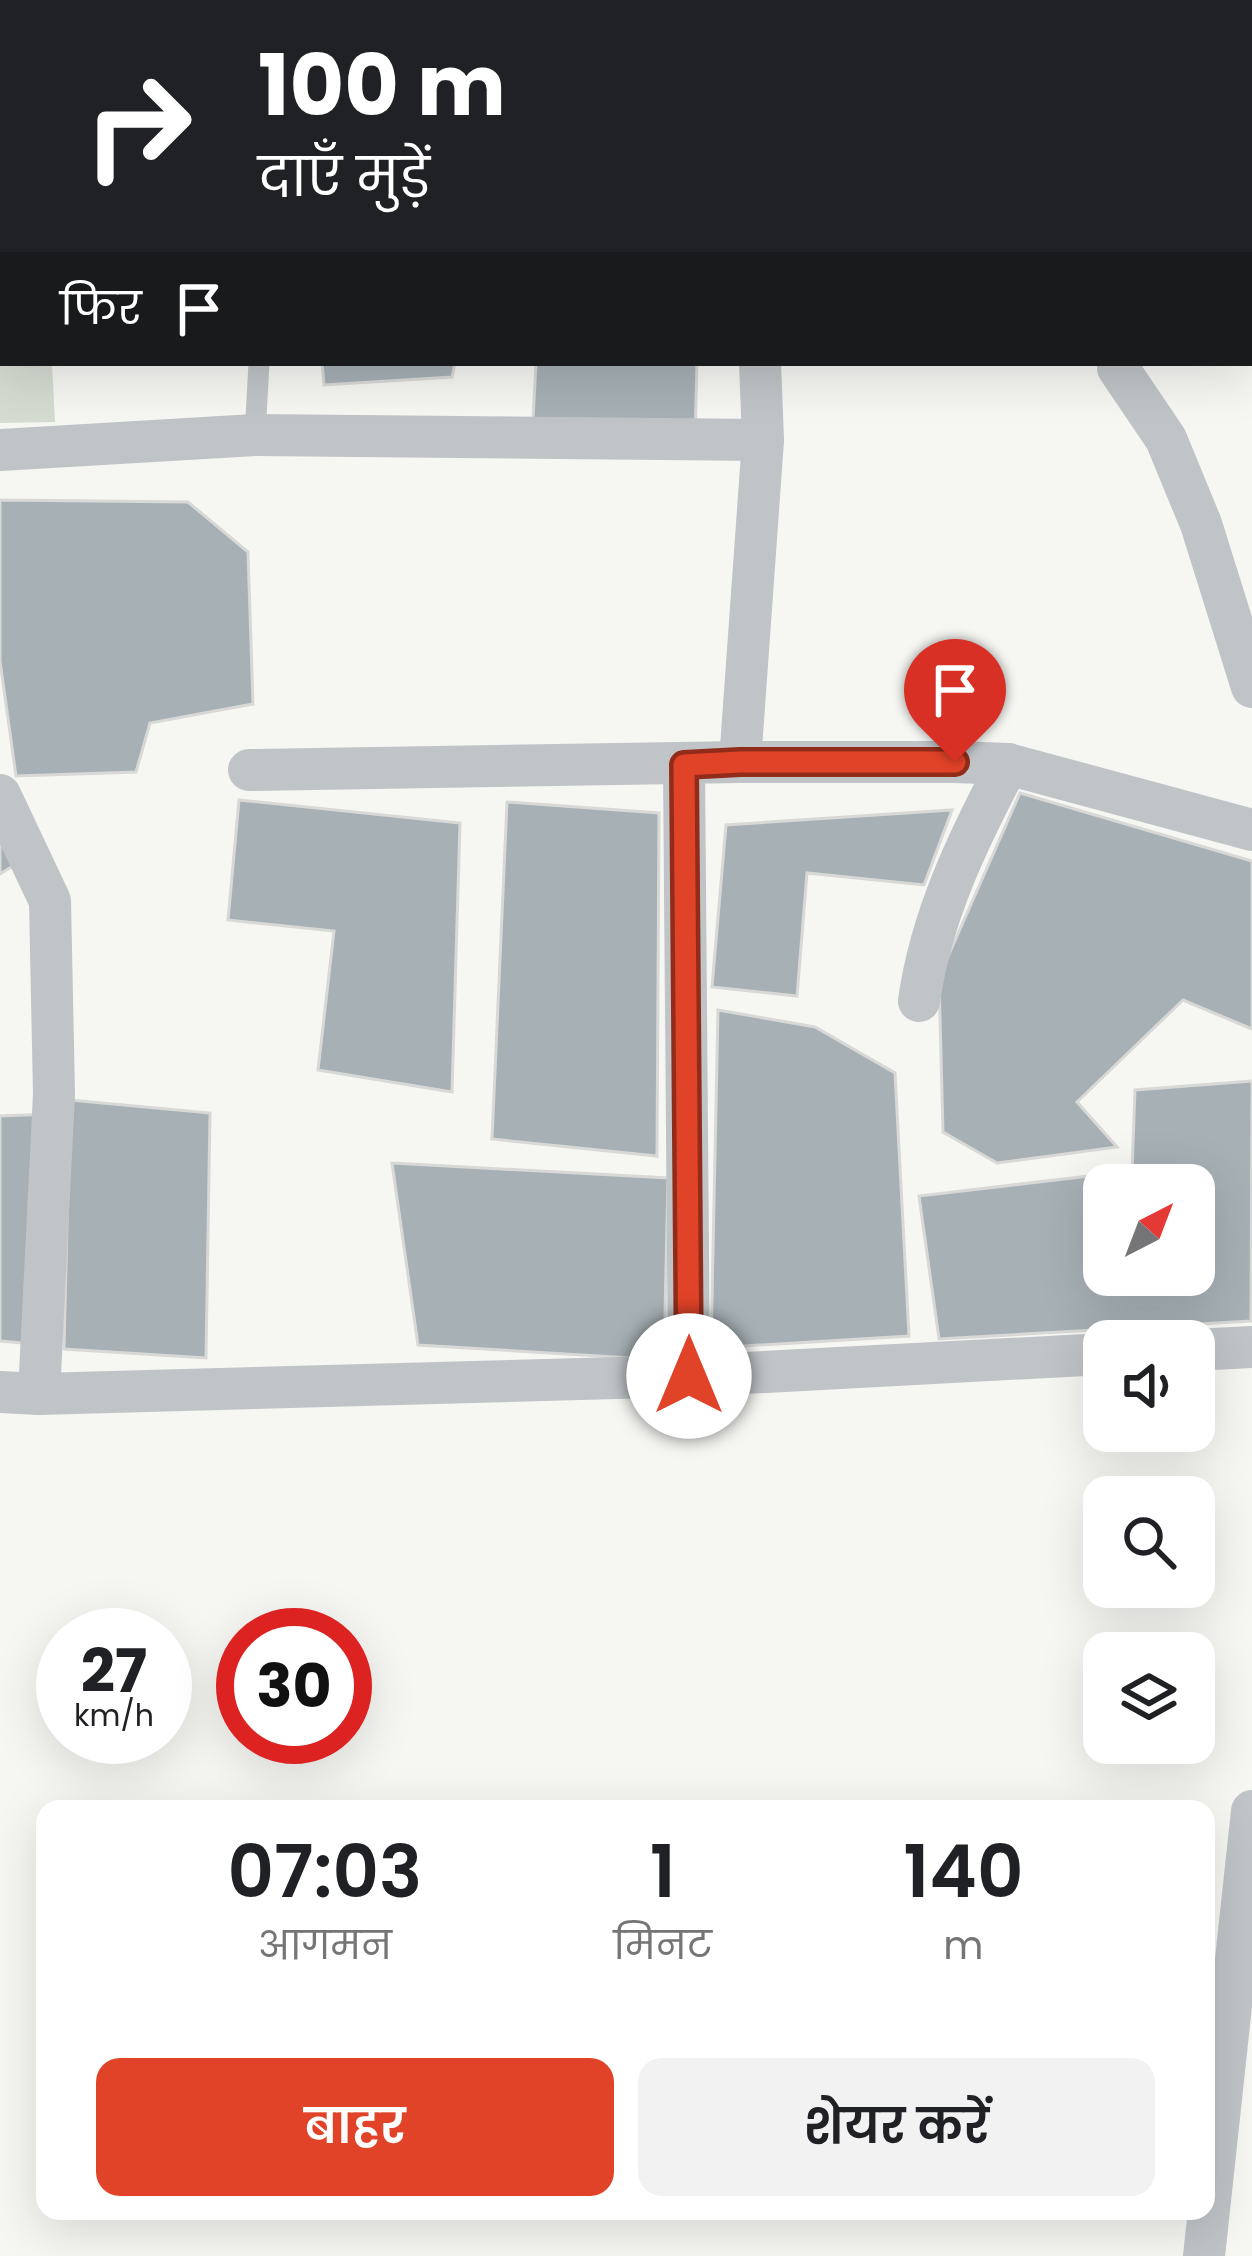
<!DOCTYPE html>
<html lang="hi">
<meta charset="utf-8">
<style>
body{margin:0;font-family:Poppins,"Noto Sans Devanagari",sans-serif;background:#f2f2f2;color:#202124;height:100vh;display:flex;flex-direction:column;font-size:45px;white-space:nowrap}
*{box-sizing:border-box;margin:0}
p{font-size:39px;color:#757577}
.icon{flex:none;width:66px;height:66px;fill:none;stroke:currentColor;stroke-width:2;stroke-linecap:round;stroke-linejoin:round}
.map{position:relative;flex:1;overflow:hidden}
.details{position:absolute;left:36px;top:1800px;width:1179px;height:420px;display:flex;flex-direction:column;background:#fff;border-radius:24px;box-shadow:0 12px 48px #0002}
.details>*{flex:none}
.hud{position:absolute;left:0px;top:0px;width:1254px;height:366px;box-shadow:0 12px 48px #0002;background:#202124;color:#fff;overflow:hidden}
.needle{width:78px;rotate:42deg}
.buttons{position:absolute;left:1083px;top:1164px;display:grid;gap:24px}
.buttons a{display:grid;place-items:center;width:132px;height:132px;border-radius:24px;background:#fff;box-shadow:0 12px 48px #0002;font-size:60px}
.speed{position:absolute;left:36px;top:1608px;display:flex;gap:24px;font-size:60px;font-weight:700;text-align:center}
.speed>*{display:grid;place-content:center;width:156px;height:156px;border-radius:50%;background:#fff;box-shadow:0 12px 48px #0002;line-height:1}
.speed small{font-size:30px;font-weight:400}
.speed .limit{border:18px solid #d22;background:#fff;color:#111}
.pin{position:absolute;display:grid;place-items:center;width:102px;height:102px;color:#fff;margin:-123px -51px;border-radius:50% 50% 50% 0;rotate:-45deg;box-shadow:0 0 12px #0007}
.pin .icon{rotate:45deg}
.me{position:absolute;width:132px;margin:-66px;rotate:0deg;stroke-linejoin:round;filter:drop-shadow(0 0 9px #0008)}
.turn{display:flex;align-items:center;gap:42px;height:252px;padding:0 60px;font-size:54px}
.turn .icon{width:156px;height:156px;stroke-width:2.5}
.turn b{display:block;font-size:84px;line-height:102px}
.then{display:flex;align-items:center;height:114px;padding:0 60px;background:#0003;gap:24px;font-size:45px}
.eta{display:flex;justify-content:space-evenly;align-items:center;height:204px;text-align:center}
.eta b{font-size:72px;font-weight:600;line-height:84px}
.primary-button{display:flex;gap:24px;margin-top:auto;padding:24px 60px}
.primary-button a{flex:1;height:138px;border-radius:24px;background:#e14328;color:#fff;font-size:48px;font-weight:600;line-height:138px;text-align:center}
.primary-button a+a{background:#f2f2f2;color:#202124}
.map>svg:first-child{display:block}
.green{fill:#d6dbd2}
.building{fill:#a6b0b5;stroke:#d8d8d6;stroke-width:3;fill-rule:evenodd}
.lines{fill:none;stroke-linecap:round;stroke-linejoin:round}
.service{stroke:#c0c4c7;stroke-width:21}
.minor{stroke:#c0c4c7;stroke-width:42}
.route-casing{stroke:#922c1a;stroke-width:30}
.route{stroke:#e14328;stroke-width:21}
</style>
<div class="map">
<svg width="1252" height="2256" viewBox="0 0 1252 2256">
<rect width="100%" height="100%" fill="#f6f6f3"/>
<path class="green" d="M0 182 3 183V363H52L55 422 0 423Z"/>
<g class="building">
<path d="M179 0H268L267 3H186Z"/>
<path d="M325 0H597L601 3H323Z"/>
<rect x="0" y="44" width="3" height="113"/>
<path d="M322 363H455L452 377 324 385Z"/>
<path d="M536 363H697L695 439 533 419Z"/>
<path d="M0 500 188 502 248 552 253 704 150 723 136 772 16 776 0 661Z"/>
<path d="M1020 793 1252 861V1029L1183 1000 1077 1102 1117 1147 997 1163 943 1132 939 977Z"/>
<path d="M239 800 460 823 452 1092 318 1070 334 931 228 920Z"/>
<path d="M507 802 659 813 657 1156 492 1139Z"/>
<path d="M952 810 924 885 807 873 797 996 712 987 726 825Z"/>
<path d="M0 839 13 866 0 874Z"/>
<path d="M718 1010 815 1027 895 1073 909 1336 711 1348Z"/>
<path d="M1252 1081 1251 1321 939 1339 919 1196 1132 1171 1135 1090ZM1104 1185H1194V1275H1104Z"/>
<path d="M70 1100 210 1113 206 1358 64 1349Z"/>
<path d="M51 1114 34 1344 0 1341V1116Z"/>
<path d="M392 1163 668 1178 664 1360 418 1345Z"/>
</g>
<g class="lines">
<g class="service">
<path d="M290 3 291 0"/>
<path d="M255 435 259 363"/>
</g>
<g class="minor">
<path d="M724 0 727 3"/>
<path d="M1157 0 1158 3"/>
<path d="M1251 265 1252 264"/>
<path d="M1118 368 1166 439 1201 524 1252 687"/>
<path d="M0 450 255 435 763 440"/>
<path d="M740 762 763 440 760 363"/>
<path d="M684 765 689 1376"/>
<path d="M249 770 740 762H955L1008 764 1252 830"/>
<path d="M0 795 50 901 54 1094 39 1394"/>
<path d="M919 1001C931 916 968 840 1008 764"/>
<path d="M1194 1350 1252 1347"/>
<path d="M0 1392 39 1394 689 1376 1104 1354"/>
<path d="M1204 2256 1252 1811"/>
</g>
</g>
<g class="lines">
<defs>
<path id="route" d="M689 1376 684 765 740 762H955"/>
</defs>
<use href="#route" class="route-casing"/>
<use href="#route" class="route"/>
</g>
</svg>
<div class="buttons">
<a><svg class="needle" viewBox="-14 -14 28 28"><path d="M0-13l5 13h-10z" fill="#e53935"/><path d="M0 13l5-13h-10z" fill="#757577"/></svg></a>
<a><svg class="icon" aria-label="sound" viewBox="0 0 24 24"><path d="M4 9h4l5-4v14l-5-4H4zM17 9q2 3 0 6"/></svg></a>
<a><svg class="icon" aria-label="search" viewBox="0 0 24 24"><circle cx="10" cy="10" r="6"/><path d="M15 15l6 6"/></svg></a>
<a><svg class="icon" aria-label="layers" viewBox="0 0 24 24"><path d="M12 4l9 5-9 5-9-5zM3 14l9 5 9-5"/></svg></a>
</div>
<div class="speed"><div>27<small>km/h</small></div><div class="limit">30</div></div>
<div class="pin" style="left:955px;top:762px;background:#d93025"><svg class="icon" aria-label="arrive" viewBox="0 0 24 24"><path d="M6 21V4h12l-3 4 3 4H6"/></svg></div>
<svg class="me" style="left:689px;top:1376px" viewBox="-20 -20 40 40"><circle r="19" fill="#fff"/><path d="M0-13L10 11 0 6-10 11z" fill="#e14328"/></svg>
<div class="hud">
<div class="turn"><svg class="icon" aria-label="right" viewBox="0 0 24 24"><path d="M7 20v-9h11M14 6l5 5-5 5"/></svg><div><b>100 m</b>दाएँ मुड़ें</div></div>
<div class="then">फिर<svg class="icon" aria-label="arrive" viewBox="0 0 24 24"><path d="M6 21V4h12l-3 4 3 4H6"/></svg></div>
</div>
<section class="details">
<div class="eta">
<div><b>07:03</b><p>आगमन</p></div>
<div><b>1</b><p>मिनट</p></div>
<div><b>140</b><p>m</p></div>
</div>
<div class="primary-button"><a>बाहर</a><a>शेयर करें</a></div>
</section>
</div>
